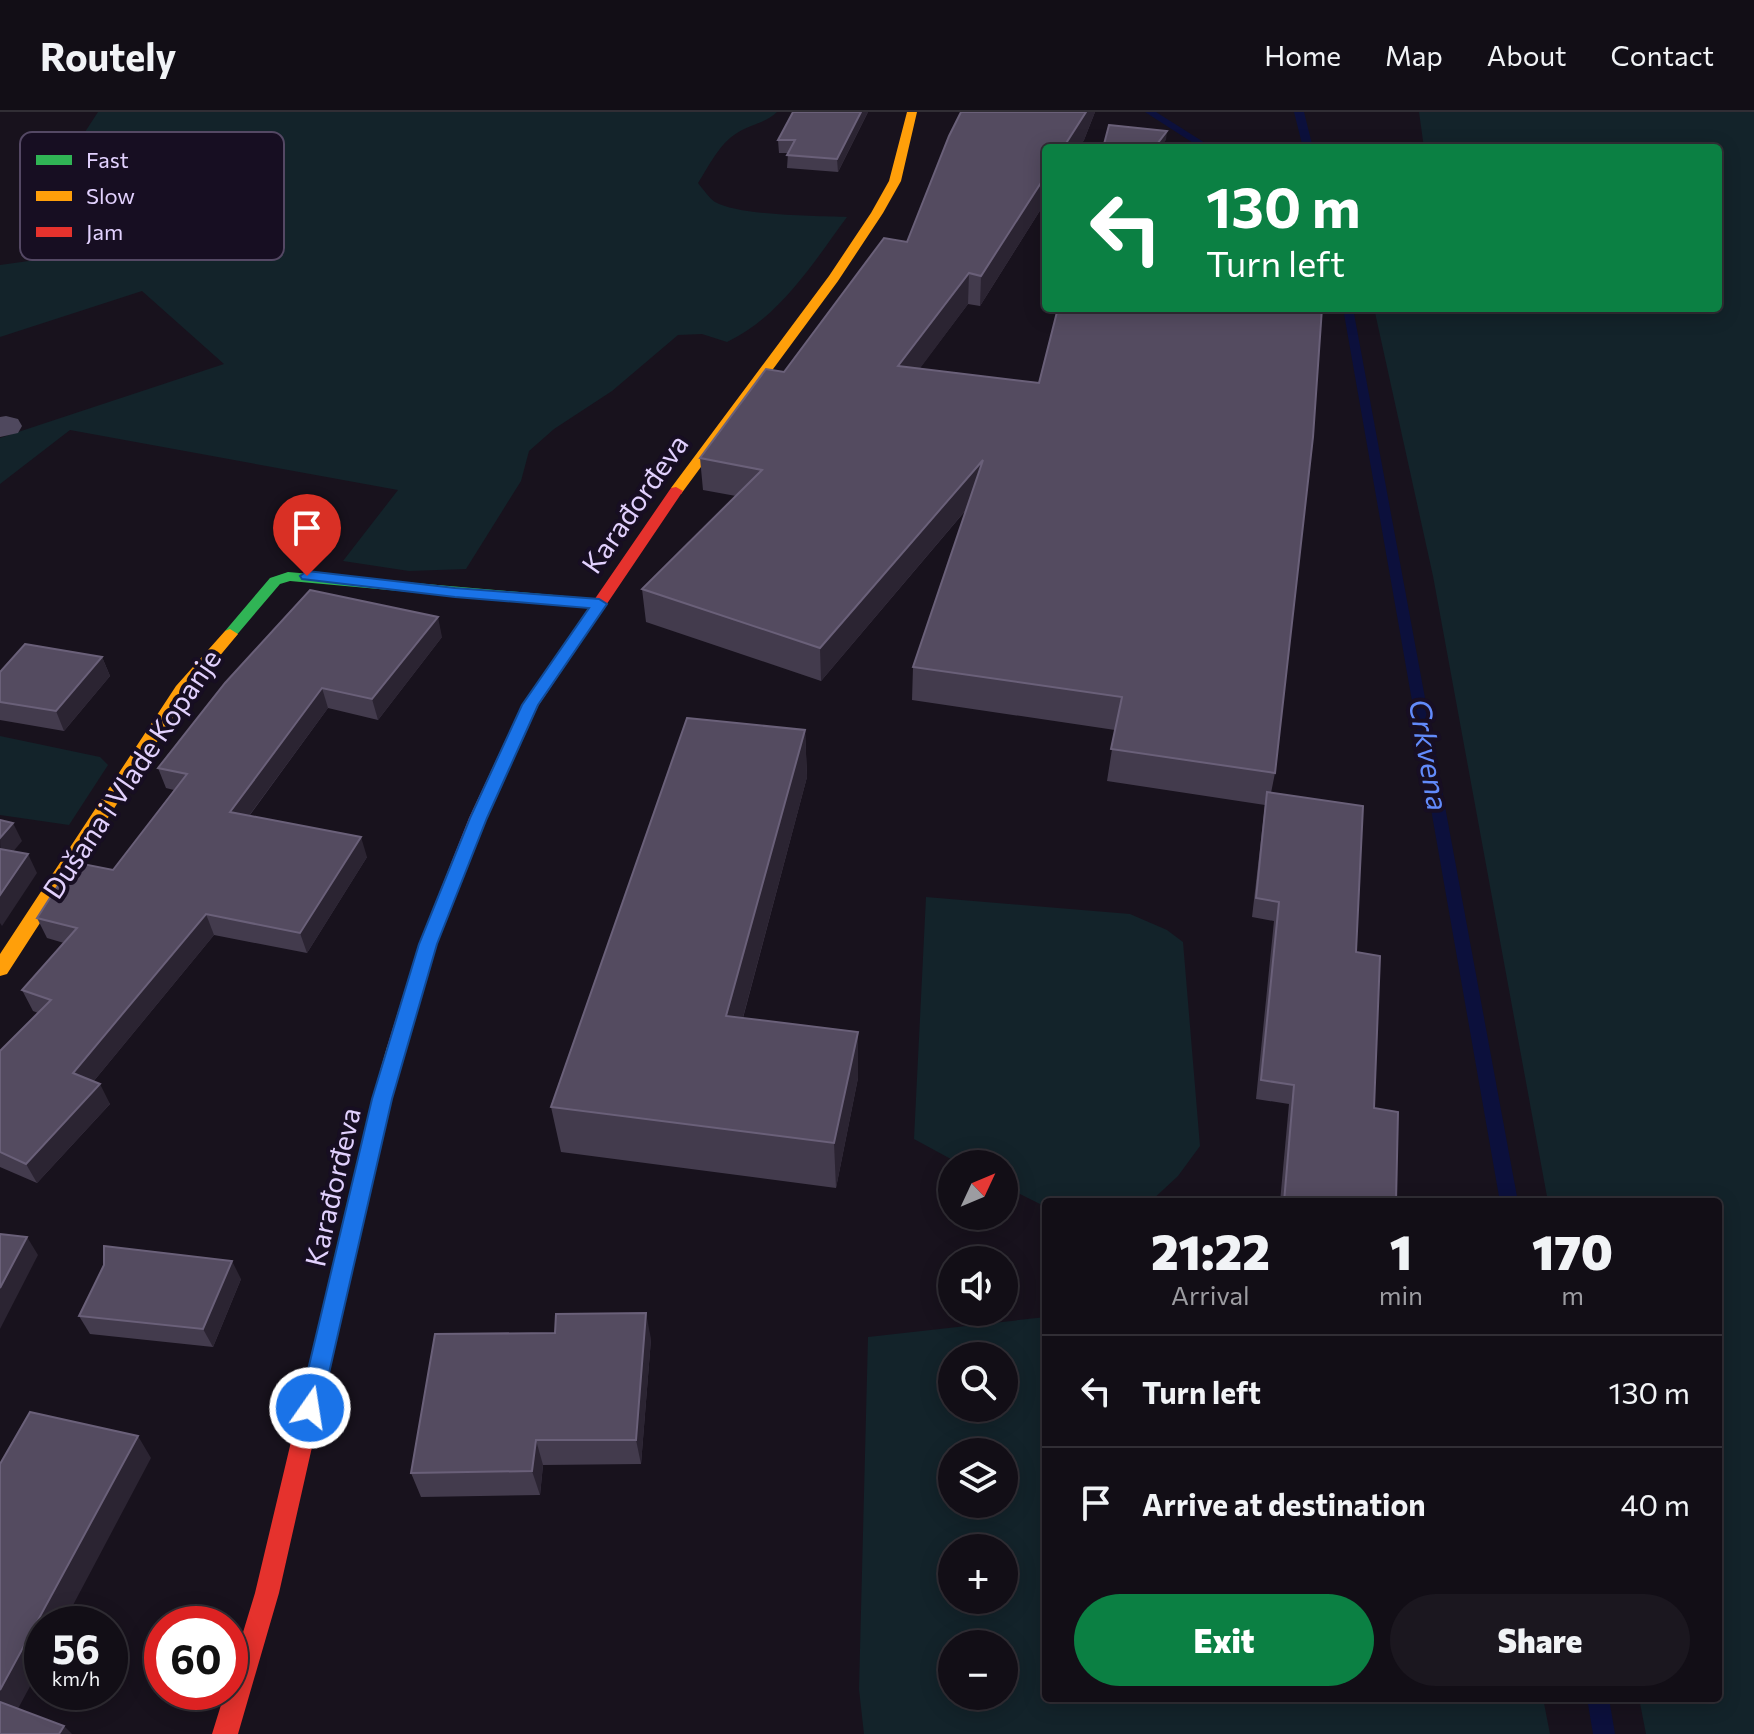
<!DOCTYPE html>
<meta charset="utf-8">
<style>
body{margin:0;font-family:Commissioner,sans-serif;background:#1b171f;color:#f1f3f6;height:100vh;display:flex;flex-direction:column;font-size:30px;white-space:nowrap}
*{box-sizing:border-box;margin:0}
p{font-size:26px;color:#9c9ca1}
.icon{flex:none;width:44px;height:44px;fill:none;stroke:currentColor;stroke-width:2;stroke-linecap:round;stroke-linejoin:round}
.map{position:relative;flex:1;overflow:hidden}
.panel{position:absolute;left:1042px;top:1086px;width:680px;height:504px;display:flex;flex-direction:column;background:#120e16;border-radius:8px;box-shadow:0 4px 20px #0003,0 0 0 2px #312e35}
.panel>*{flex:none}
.guide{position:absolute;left:1042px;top:32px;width:680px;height:168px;border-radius:8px;box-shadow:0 4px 20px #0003,0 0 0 2px #312e35;background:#0b8043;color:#fff;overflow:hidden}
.needle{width:52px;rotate:46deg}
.fabs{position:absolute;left:938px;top:1038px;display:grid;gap:16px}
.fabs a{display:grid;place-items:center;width:80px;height:80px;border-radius:50%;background:#120e16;box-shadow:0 4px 20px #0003,0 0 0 2px #312e35;font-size:40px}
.speed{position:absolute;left:24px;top:1494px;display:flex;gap:16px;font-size:40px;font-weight:700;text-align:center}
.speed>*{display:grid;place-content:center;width:104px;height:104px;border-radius:50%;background:#120e16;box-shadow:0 4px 20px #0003,0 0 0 2px #312e35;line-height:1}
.speed small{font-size:20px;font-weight:400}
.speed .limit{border:12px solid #d22;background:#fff;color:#111}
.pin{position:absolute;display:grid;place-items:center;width:68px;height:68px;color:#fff;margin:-82px -34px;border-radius:50% 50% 50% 0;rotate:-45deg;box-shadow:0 0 8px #0007}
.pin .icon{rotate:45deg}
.me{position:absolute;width:88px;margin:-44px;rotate:13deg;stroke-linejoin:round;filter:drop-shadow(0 0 6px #0008)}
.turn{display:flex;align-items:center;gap:28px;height:168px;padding:0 32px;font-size:36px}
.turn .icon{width:104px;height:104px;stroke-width:2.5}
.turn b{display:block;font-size:56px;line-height:68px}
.eta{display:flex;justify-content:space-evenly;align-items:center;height:136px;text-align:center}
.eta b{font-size:48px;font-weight:800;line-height:56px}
.cta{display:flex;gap:16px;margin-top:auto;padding:16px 32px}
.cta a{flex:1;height:92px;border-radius:48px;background:#0b8043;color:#fff;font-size:32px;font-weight:800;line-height:92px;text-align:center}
.cta a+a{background:#1b171f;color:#f1f3f6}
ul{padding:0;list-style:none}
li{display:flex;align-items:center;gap:24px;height:112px;padding:0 32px;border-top:2px solid #312e35}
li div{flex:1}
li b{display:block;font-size:30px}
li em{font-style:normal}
header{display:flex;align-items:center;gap:48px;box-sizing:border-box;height:112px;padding:0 40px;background:#120e16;border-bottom:2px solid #312e35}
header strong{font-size:38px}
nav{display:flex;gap:44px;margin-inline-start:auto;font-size:28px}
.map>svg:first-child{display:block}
.green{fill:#13232a;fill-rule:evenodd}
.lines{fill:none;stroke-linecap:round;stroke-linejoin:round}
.stream{fill:#0c103c;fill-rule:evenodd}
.street{fill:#4f485e;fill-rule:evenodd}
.fast{fill:#30b455;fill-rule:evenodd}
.slow{fill:#ff9f0a;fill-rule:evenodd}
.jam{fill:#e5322d;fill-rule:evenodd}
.wall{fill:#433b4d}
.shaded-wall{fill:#2b2432}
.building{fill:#544b60;stroke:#6a6079;stroke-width:2}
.route{fill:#1a73e8;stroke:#114b97;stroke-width:2}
.labels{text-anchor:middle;stroke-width:8;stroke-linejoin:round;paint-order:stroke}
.street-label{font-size:28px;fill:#e2d1fe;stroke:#170e22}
.water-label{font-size:30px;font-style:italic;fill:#628bfb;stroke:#170e22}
.key{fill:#170e22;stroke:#544864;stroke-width:2}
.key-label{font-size:22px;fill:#e2d1fe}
</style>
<header>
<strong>Routely</strong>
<nav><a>Home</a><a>Map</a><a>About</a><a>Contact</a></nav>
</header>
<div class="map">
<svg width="1754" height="1622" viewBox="0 0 1754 1622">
<rect width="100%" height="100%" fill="#18121d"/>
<g class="green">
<path d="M98 0H777C766 11 750 12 737 21 719 32 709 54 698 71 703 77 709 86 715 90 740 104 817 104 847 105 813 151 780 205 727 230L702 222 678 223 612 279 554 317 529 339 521 369 466 457 409 459 343 449 398 378 70 318 0 372V326L224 252 142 179 0 225V153L79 142 73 114 60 87 83 23Z"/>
<path d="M1419 0H1754V1622H1646L1639 1586H1718V1090H1548L1433 464 1374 196H1718V36H1424Z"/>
<path d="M0 624 100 645 108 653 69 713 0 703Z"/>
<path d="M926 785 1130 802 1167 818 1183 830 1200 1034 1178 1064 1150 1090H1046V1095L1004 1074V1052H960L914 1027Z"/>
<path d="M1046 1205V1586H1543L1550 1622H864L859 1577 868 1225ZM1004 1244V1296H952V1244ZM952 1340H1004V1392H952ZM1004 1436V1488H952V1436ZM1004 1532V1584H952V1532Z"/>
</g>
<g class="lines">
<g class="stream">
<path d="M1145 0H1156L1213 36H1201Z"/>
<path d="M1294 0H1304L1313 36H1303Z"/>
<path d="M1343 196H1353L1518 1090H1500Z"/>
<path d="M1587 1586H1609L1615 1622H1593Z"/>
</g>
<path class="street" d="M6 304 18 307 22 314 18 321 0 325V305Z"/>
<path class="fast" d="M288 460 599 487 607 492 599 497 290 469 280 472 235 525H225V519L270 466Z"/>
<g class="slow">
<path d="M907 0H917L901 69 883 101 838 169 681 382H671V376L829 164 871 101 889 69Z"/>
<path d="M230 517 238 522 188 582 7 862 0 864V842L176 574 225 519Z"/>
<path d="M397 928 404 930 407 935 392 987 317 1313 314 1320 306 1323 298 1320 295 1313 372 987 387 935 390 930Z"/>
</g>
<g class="jam">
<path d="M676 375 683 379 538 594 487 706 437 832 407 935 404 940H390L387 935 419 832 469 706 522 593 671 376Z"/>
<path d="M306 1303 314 1306 317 1313 279 1481 238 1622H212L225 1580H230V1563L255 1481 295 1313 298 1306Z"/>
</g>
</g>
<g class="wall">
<path d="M868 0 838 60 787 56 788 41H779L778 28Z"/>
<path d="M961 0H1095L1084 28 1079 36H1046V89L980 194 968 192 919 257 1039 271 1058 196H1322L1313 325 1275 661 1271 681 1363 694 1356 840 1380 844 1374 996 1398 1000 1396 1090H1280L1289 992 1256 987 1274 809 1252 805 1265 693 1107 669 1115 618 912 588 913 555 966 398 821 569 646 510 642 477 736 384 703 378 700 346 766 257 784 260 884 126 907 130 949 24Z"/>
<path d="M442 525 378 608 328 596 250 703 367 745 307 841 214 823 93 970 110 992 37 1071 0 1055V939L38 901 33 899 22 878 64 831 47 826 37 806 113 758 174 678 166 676 158 656 225 571Z"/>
<path d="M102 545 110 564 64 619 0 608V560Z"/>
<path d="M805 618 807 665 743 906 858 966 836 1076 561 1040 551 995Z"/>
<path d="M241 1167 213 1235 90 1222 79 1204Z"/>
<path d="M651 1227 641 1352 543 1353 540 1383 421 1385 411 1361Z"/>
</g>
<g class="shaded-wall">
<path d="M861 0H868L838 60 837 47Z"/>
<path d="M1086 0H1095L1084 28 1079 36H1063Z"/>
<path d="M1167 19 1166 28 1160 36H1154Z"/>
<path d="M1046 63V89L980 194 981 164Z"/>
<path d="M969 161 968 192 898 286V254Z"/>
<path d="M983 348 981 380 821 569 820 536Z"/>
<path d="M438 505 442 525 378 608 372 587Z"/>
<path d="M102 545 110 564 64 619 56 599Z"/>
<path d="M322 576 328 596 237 720 230 700Z"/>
<path d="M805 618 807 665 731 950 726 904Z"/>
<path d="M13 711 22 729 1 754 0 726Z"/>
<path d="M361 725 367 745 307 841 300 821Z"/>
<path d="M28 742 37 761 2 814 0 811V783Z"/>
<path d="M206 802 214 823 84 981 73 961Z"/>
<path d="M858 920V966L836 1076 834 1031Z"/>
<path d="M100 972 110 992 37 1071 26 1052Z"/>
<path d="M27 1125 38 1143 0 1217V1176Z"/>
<path d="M232 1149 241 1167 213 1235 203 1217Z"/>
<path d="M646 1201 651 1227 641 1352 636 1328Z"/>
<path d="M138 1324 151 1346 63 1512H42V1552L13 1606 0 1593V1578Z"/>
<path d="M536 1328 543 1353 540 1383 532 1359Z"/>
<path d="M64 1614 72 1622H59Z"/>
</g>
<g class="building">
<path d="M793 0H861L837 47 787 43 795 28H778Z"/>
<path d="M961 0H1086L1063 36H1046V63L981 164 969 161 898 254 1039 271 1058 196H1322L1313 325 1275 661 1111 637 1122 585 913 555 983 348 820 536 642 477 762 358 700 346 766 257 784 260 884 126 907 130 949 24Z"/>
<path d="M1109 13 1167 19 1154 36H1103Z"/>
<path d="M310 478 438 505 372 587 322 576 230 700 361 725 300 821 206 802 73 961 100 972 26 1052 0 1040V939L51 888 22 878 77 816 37 806 73 750 113 758 187 662 158 656 225 571Z"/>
<path d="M25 532 102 545 56 599 0 590V560Z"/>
<path d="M687 606 805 618 726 904 858 920 834 1031 551 995Z"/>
<path d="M1267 680 1363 694 1356 840 1380 844 1374 996 1398 1000 1396 1090H1284L1294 973 1261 968 1279 790 1256 786Z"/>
<path d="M0 708 13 711 0 726Z"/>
<path d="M0 737 28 742 0 783Z"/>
<path d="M0 1122 27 1125 0 1176Z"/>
<path d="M104 1134 232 1149 203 1217 79 1204 104 1153Z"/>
<path d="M646 1201 636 1328H536L532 1359 411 1361 435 1222 555 1221 556 1202Z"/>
<path d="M30 1300 138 1324 0 1578V1352Z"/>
<path d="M0 1590 64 1614 59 1622H0Z"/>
</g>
<path class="route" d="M307 459 455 476 599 487 607 492 538 593 487 706 437 832 392 987 321 1296 318 1303 310 1306 302 1303 299 1296 372 987 419 832 470 706 522 593 589 496 455 485 302 467 300 464Z"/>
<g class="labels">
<g class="street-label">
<text transform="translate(635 392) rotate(-55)" y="10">Karađorđeva</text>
<text transform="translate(132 662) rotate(-56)" y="10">Dušana i Vlade Kopanje</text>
<text transform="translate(333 1075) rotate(-77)" y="10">Karađorđeva</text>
</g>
<g class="water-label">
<text transform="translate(1428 643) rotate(80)" y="10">Crkvena</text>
</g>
</g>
<rect x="20" y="20" width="264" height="128" rx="12" class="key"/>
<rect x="36" y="43" width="36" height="10" fill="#30b455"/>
<rect x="36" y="79" width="36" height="10" fill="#ff9f0a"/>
<rect x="36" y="115" width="36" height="10" fill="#e5322d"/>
<g class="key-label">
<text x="86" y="56">Fast</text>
<text x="86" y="92">Slow</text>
<text x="86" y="128">Jam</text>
</g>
</svg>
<div class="fabs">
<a><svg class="needle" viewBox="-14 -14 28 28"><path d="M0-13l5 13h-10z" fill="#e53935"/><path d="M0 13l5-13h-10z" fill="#9c9ca1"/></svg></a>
<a><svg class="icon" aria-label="sound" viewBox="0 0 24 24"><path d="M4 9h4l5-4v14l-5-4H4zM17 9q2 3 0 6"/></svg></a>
<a><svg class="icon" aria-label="search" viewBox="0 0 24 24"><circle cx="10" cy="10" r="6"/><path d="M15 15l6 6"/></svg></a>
<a><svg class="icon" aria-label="layers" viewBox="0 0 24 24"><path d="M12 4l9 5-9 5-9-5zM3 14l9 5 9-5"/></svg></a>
<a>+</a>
<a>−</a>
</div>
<div class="speed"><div>56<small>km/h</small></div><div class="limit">60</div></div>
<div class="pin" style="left:307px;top:464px;background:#d93025"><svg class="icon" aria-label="arrive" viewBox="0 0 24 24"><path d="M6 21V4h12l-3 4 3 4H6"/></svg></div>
<svg class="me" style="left:310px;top:1296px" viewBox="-20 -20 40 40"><circle r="17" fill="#1a73e8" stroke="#fff" stroke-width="3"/><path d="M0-11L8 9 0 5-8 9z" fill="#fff"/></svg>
<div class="guide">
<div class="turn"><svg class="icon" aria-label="left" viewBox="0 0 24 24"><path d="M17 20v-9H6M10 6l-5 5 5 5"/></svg><div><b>130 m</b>Turn left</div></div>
</div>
<section class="panel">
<div class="eta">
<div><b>21:22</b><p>Arrival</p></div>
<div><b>1</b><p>min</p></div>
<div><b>170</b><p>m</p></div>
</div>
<ul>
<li><svg class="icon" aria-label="left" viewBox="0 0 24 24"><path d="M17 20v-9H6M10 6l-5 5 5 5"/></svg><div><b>Turn left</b></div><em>130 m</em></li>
<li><svg class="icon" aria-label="arrive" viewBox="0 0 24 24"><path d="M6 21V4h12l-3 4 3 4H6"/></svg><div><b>Arrive at destination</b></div><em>40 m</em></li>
</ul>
<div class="cta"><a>Exit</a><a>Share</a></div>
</section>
</div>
